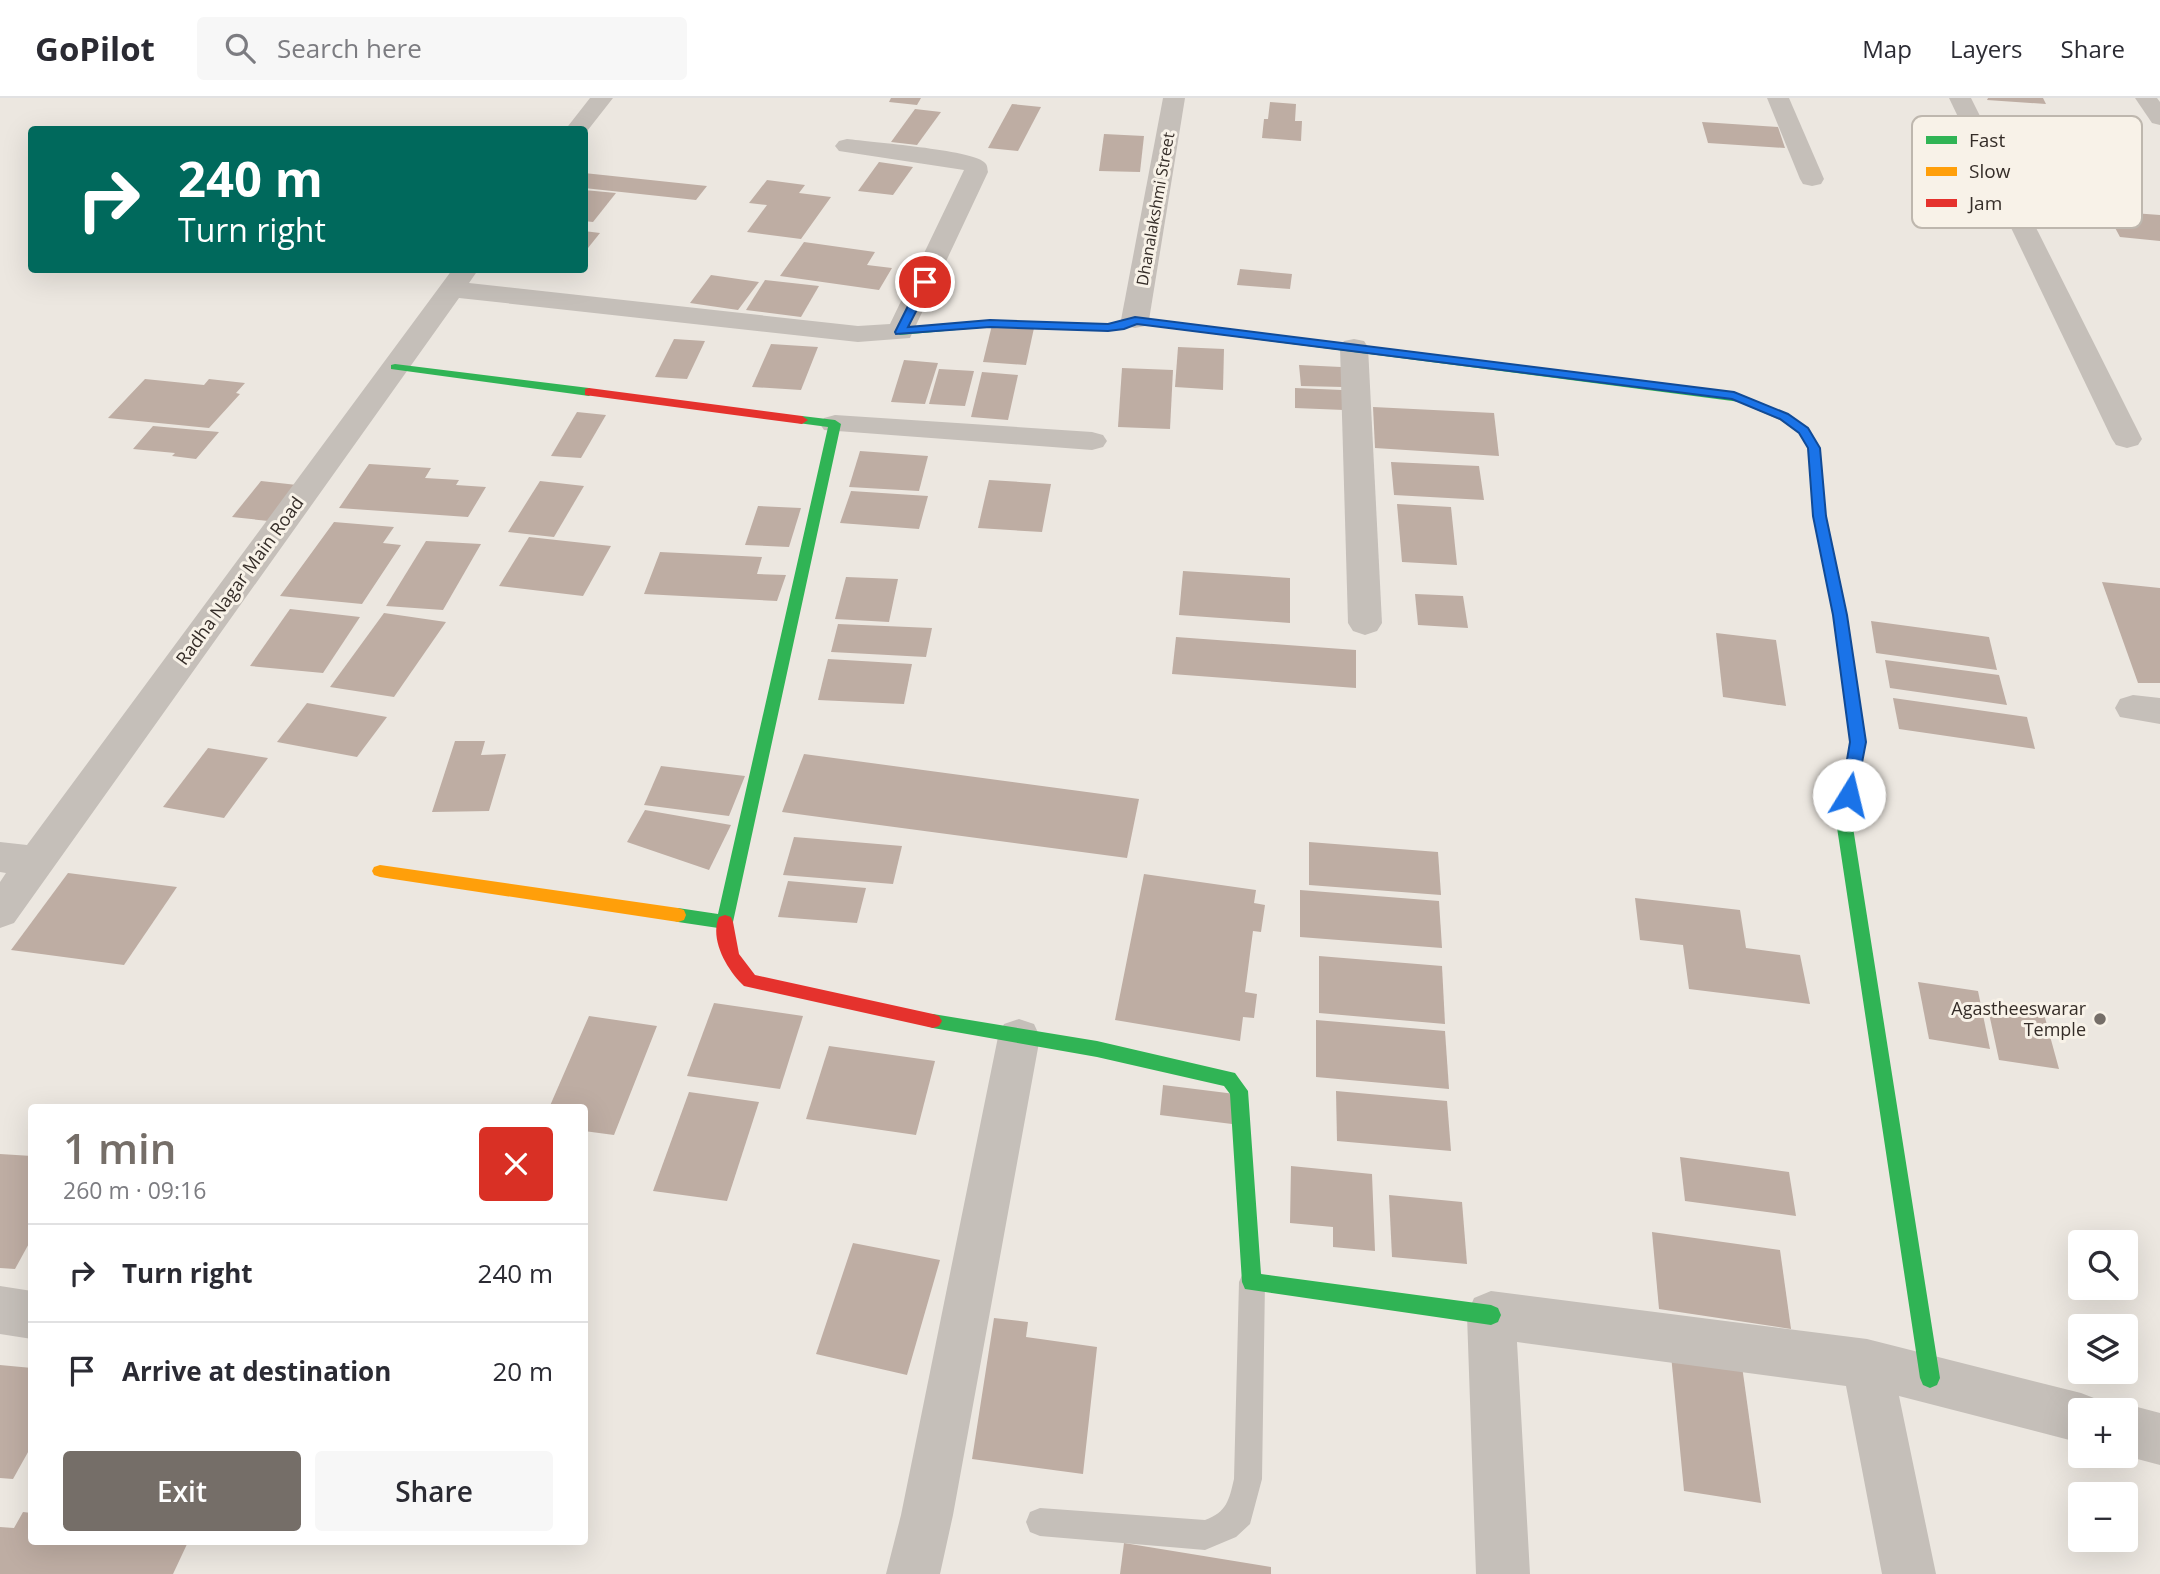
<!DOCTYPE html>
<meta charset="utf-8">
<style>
body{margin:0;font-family:"Open Sans",sans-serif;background:#f7f7f7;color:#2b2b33;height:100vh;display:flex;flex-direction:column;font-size:26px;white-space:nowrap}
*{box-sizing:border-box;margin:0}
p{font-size:23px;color:#7c7c81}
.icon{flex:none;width:38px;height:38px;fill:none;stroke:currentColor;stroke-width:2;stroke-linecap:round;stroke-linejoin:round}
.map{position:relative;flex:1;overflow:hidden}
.sheet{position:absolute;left:28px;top:1006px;width:560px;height:441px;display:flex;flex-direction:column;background:#fff;border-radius:7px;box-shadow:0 7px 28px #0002}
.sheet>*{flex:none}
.hud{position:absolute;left:28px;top:28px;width:560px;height:147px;border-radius:7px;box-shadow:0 7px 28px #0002;background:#00695c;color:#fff;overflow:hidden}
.buttons{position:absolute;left:2068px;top:1132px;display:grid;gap:14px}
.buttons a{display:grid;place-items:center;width:70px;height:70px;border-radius:7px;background:#fff;box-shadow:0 7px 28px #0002;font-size:35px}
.pin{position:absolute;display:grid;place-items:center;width:60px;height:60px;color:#fff;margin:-30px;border:4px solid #fff;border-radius:50%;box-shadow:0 2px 7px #0007}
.me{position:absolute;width:77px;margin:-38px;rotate:9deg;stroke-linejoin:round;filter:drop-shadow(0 0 5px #0008)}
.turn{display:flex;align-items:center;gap:24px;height:147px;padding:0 35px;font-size:32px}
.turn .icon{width:91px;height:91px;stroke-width:2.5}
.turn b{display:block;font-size:49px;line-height:60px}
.round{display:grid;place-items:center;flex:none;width:74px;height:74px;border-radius:7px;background:#f7f7f7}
.head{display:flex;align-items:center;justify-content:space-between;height:119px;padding:0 35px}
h1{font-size:42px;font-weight:600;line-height:52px;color:#756e68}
.button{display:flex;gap:14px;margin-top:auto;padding:14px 35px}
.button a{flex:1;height:80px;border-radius:7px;background:#756e68;color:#fff;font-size:28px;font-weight:600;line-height:80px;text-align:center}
.button a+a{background:#f7f7f7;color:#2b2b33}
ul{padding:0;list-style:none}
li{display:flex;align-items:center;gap:21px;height:98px;padding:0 35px;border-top:2px solid #e1e1e2}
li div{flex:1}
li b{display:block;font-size:26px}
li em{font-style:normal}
header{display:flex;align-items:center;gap:42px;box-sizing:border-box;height:98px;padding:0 35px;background:#fff;border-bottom:2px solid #e1e1e2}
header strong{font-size:33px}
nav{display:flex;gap:38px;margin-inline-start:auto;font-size:24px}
.search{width:490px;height:63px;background:#f7f7f7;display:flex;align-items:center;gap:18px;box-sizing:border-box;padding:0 24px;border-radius:7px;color:#7c7c81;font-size:26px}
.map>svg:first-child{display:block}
.building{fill:#beada3}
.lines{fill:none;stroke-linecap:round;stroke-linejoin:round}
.lane{fill:#c5bfb9;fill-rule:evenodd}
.street{fill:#c5bfb9;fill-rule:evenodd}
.fast{fill:#30b455;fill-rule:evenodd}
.slow{fill:#ff9f0a;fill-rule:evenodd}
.jam{fill:#e5322d;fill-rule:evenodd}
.route{fill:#1a73e8;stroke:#114b97;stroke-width:2}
.poi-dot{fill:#756e68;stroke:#f8f2e8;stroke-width:2.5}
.labels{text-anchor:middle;stroke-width:6;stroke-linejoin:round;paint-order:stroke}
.far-street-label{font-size:16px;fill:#352d28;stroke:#f8f2e8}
.street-label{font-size:18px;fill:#352d28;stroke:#f8f2e8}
.poi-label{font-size:18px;fill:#352d28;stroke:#f8f2e8;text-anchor:end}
.key{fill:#f8f2e8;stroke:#beb7ae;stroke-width:2}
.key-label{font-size:19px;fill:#352d28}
</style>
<header>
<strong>GoPilot</strong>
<div class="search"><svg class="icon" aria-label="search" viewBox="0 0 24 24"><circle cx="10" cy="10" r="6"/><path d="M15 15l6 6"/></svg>Search here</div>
<nav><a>Map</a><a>Layers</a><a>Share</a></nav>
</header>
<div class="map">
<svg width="2160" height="1476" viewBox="0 0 2160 1476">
<rect width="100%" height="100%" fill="#ece7e0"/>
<g class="building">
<path d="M891 0H921L917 7 889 4Z"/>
<path d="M1988 0H2043L2046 6 1987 2Z"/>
<path d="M1270 4 1296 6 1295 23H1302L1301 43 1262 40 1264 21H1268Z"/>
<path d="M1012 6 1041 9 1018 53 988 50Z"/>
<path d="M915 11 941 14 917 47 891 44Z"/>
<path d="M1702 24 1778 29 1785 50 1708 45Z"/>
<path d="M1104 36 1144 38 1140 74 1099 73Z"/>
<path d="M879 64 913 69 893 97 858 93Z"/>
<path d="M584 75 707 88 696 102 584 90Z"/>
<path d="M767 82 805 87 799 95 831 99 801 141 747 134 767 107 749 105Z"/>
<path d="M584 92 616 95 593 124 584 123Z"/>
<path d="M2106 113 2160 117V143L2120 139Z"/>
<path d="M584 133 600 135 584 155Z"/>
<path d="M804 144 875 154 867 167 892 170 879 192 780 178Z"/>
<path d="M1240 171 1292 176 1290 191 1237 187Z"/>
<path d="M711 177 759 184 738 212 690 205Z"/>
<path d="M765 182 819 188 801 219 746 212Z"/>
<path d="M992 227 1034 230 1026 267 983 264Z"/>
<path d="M674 241 705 243 687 281 655 279Z"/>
<path d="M771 246 818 249 801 292 752 289Z"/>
<path d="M1178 249 1224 251 1223 292 1175 289Z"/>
<path d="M904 262 938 265 925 306 891 304Z"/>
<path d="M1299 267 1341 269 1343 289 1301 288Z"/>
<path d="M1122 270 1173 272 1170 331 1118 329Z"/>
<path d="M939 271 974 273 965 308 929 306Z"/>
<path d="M982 274 1018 277 1008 322 971 319Z"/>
<path d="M145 281 204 287 209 281 245 285 236 295 240 296 209 330 108 320Z"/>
<path d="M1295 290 1342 292 1344 312 1295 310Z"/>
<path d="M1373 309 1494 315 1499 358 1375 350Z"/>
<path d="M577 314 606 317 581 360 551 358Z"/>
<path d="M153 328 219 334 196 361 172 358 175 355 133 351Z"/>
<path d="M860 353 928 358 919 393 849 389Z"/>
<path d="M1391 364 1479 368 1484 402 1394 397Z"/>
<path d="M369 366 431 370 425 380 459 382 456 387 486 389 468 419 339 410Z"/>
<path d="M989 382 1051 386 1042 434 978 430Z"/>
<path d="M261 383 306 388 278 424 232 419Z"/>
<path d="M540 383 584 388 554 439 508 434Z"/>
<path d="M851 393 928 398 919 431 840 425Z"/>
<path d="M1397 406 1451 409 1457 467 1402 464Z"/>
<path d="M758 408 801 410 789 449 745 447Z"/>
<path d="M334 424 394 429 383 445 401 447 362 506 280 498Z"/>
<path d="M529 439 611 448 583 498 499 488Z"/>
<path d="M426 443 481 446 443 512 386 508Z"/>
<path d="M660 454 762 459 757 476 786 477 777 503 644 496Z"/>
<path d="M1183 473 1290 480V525L1179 517Z"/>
<path d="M846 479 898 481 889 524 835 521Z"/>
<path d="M2102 484 2160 490V585H2138Z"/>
<path d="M1415 496 1463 498 1468 530 1418 527Z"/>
<path d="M290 511 360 519 323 575 250 568Z"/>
<path d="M384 515 446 524 394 599 330 589Z"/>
<path d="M1871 523 1989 539 1997 572 1876 555Z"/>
<path d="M838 526 932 530 926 559 831 554Z"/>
<path d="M1716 535 1776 542 1786 608 1723 599Z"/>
<path d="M1176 539 1356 552V590L1172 576Z"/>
<path d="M828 561 912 566 904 606 818 602Z"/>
<path d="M1885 562 1999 577 2007 607 1890 590Z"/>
<path d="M1893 600 2027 619 2035 651 1899 631Z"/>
<path d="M307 605 387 619 357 659 277 644Z"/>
<path d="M455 643H485L481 657 506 656 489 713 432 714Z"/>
<path d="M208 650 268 660 224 720 163 709Z"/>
<path d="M804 656 1139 701 1127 760 782 714Z"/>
<path d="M661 668 745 678 729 718 644 707Z"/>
<path d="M645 712 731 727 709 772 627 744Z"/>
<path d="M794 739 902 748 893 786 783 777Z"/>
<path d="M1309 744 1438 754 1441 797 1309 787Z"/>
<path d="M68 775 177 789 124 867 11 852Z"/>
<path d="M1144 776 1256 792 1254 805 1265 807 1261 834 1253 833 1245 894 1257 896 1254 920 1243 919 1240 943 1115 922Z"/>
<path d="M788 783 866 790 857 825 778 819Z"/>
<path d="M1300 792 1439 803 1442 850 1300 839Z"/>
<path d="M1635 800 1740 812 1746 850 1800 857 1810 906 1689 891 1683 847 1640 842Z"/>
<path d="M1319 858 1442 868 1445 926 1319 915Z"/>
<path d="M1918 884 1978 893 1990 951 1929 941Z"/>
<path d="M714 905 803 918 780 991 687 978Z"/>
<path d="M1987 906 2044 916 2059 971 1999 962Z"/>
<path d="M589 918 657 928 614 1037 584 1033V1010H549Z"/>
<path d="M1316 922 1445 933 1449 991 1316 979Z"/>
<path d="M829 948 935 963 916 1037 806 1021Z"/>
<path d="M1163 987 1235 996 1232 1026 1160 1017Z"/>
<path d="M1336 993 1447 1003 1451 1053 1337 1043Z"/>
<path d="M689 994 759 1004 727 1103 653 1093Z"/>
<path d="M0 1056 32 1058V1140L15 1171 0 1170Z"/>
<path d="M1680 1059 1789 1074 1796 1118 1685 1103Z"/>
<path d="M1291 1068 1372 1076 1375 1153 1333 1149V1129L1290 1125Z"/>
<path d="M1389 1097 1462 1104 1467 1166 1392 1159Z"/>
<path d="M1652 1134 1780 1152 1791 1231 1659 1211Z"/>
<path d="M853 1145 940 1162 907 1277 816 1256Z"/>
<path d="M994 1220 1028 1224 1026 1239 1097 1249 1083 1376 972 1361Z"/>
<path d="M1671 1257 1742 1268 1761 1405 1684 1393Z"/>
<path d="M0 1267 32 1270V1347L13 1381 0 1380Z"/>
<path d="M23 1414 32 1415V1444H188L173 1476H0V1429L14 1430Z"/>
<path d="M1124 1445 1271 1469V1476H1120Z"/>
</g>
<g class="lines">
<path class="lane" d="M1252 1171 1261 1175 1265 1184 1262 1381 1250 1426 1236 1439 1205 1452 1040 1438 1030 1434 1026 1424 1030 1414 1040 1410 1205 1422C1227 1414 1229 1402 1234 1381L1239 1184 1243 1175Z"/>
<g class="street">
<path d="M590 0H613L584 37V32H565Z"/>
<path d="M1163 0H1185L1149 222 1145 228 1135 230 1125 228 1121 222Z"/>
<path d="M1767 0H1789L1824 81 1821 86 1812 88 1803 86 1800 81Z"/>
<path d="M1949 0H1971L2142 341 2138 347 2127 350 2116 347 2112 341Z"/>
<path d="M2135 0H2157L2160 4V27L2152 25Z"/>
<path d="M847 41C870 44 972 52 984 64 988 67 987 70 988 74L910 240 858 244 459 200 14 825 0 830V784L6 775 0 774V744L27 747 452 172H478L469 185 858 228 890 226 964 72 839 53 835 48 839 43Z"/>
<path d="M1354 241 1364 243 1368 249 1382 525 1377 533 1365 537 1353 533 1348 525 1340 249 1344 243Z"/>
<path d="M835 317 1092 334 1103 337 1107 343 1103 349 1092 352 824 332 820 326 824 320Z"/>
<path d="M2133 597 2160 600V626L2120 619 2115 610 2120 601Z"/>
<path d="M1019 921 1034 926 1040 939 953 1417 940 1476H886L901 1417 998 939 1004 926Z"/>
<path d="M0 1188 32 1193V1241L0 1236Z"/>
<path d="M1491 1193 1867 1241 2081 1295 2099 1302 2103 1312H2081V1345L1899 1298 1936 1476H1882L1846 1288 1517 1244 1530 1476H1476L1467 1217 1474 1200Z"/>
<path d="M2126 1306 2160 1315V1367L2126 1358V1312H2111Z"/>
</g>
<g class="fast">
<path d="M1135 219 1740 296 1746 300 1740 304 1137 226 1123 231 1108 232 990 229 900 237 894 234 900 231 990 223 1108 226 1121 225Z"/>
<path d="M395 266 589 290 595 294 589 298 391 271V267Z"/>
<path d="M802 318 835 322 841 326 733 824 731 829 725 831 678 824 672 822 670 817 672 812 678 810 718 816 828 329 798 325 796 322Z"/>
<path d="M1851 676 1859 682 1852 723 1940 1280 1937 1287 1930 1290 1923 1287 1920 1280 1836 723 1843 682Z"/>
<path d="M933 916 1097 943 1235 975 1248 993 1261 1176 1491 1207 1498 1210 1501 1217 1498 1224 1491 1227 1245 1191 1242 1184 1230 996 1224 988 1097 959 933 930 927 928 924 923 927 918Z"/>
</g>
<g class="slow">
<path d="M1740 296 1788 316 1808 330 1820 350 1825 418 1847 517 1865 644 1859 682 1851 688 1843 682 1851 644 1833 517 1813 418 1808 350 1799 335 1780 322 1736 303 1734 300Z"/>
<path d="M380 767 678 810 684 812 686 817 684 822 678 824 380 779 374 777 372 773 374 769Z"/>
</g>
<g class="jam">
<path d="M589 290 802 318 808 322 802 326 585 297V291Z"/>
<path d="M725 817 731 819 733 824 739 856 755 877 933 916 939 918 942 923 939 928 933 930 744 888C728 873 709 842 719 819Z"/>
</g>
</g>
<path class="route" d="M925 180 931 184 908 229 990 222 1108 226 1135 219 1734 294 1788 316 1808 330 1820 350 1826 418 1847 517 1866 644 1855 701H1844L1841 697 1850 644 1833 517 1813 418 1808 350 1799 335 1780 321 1732 301 1137 226 1124 231 1108 233 990 229 896 236 895 234 920 184Z"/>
<circle class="poi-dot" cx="2100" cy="921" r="7"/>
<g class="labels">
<g class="far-street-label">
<text transform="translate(1155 111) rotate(-80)" y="6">Dhanalakshmi Street</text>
</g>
<g class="street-label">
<text transform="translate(240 483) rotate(-54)" y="6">Radha Nagar Main Road</text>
</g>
<g class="poi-label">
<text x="2086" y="917">Agastheeswarar<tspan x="2086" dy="21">Temple</tspan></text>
</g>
</g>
<rect x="1912" y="18" width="230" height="112" rx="10" class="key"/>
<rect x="1926" y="38" width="31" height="8" fill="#30b455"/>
<rect x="1926" y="69" width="31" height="9" fill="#ff9f0a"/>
<rect x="1926" y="101" width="31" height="8" fill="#e5322d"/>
<g class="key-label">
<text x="1969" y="49">Fast</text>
<text x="1969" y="80">Slow</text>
<text x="1969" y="112">Jam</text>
</g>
</svg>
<div class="buttons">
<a><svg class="icon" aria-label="search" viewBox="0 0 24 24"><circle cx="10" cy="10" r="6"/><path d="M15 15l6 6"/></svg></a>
<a><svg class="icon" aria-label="layers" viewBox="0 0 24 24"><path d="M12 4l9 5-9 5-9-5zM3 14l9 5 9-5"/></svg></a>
<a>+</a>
<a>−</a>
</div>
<div class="pin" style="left:925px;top:184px;background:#d93025"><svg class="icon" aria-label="arrive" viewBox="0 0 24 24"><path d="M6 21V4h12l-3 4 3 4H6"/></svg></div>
<svg class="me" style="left:1849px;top:697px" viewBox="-20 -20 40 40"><circle r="19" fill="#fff"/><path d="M0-13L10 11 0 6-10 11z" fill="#1a73e8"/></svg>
<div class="hud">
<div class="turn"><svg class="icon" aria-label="right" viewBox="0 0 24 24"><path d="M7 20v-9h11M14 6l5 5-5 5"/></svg><div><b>240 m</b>Turn right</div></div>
</div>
<section class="sheet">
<div class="head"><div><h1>1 min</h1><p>260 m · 09:16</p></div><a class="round" style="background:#d93025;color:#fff"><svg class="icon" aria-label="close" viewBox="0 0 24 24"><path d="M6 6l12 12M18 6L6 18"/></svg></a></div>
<ul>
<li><svg class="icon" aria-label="right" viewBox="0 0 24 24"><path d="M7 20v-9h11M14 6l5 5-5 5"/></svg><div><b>Turn right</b></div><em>240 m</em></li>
<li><svg class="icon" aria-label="arrive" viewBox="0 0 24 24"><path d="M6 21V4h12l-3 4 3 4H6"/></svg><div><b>Arrive at destination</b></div><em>20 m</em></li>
</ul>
<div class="button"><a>Exit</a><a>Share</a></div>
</section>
</div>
